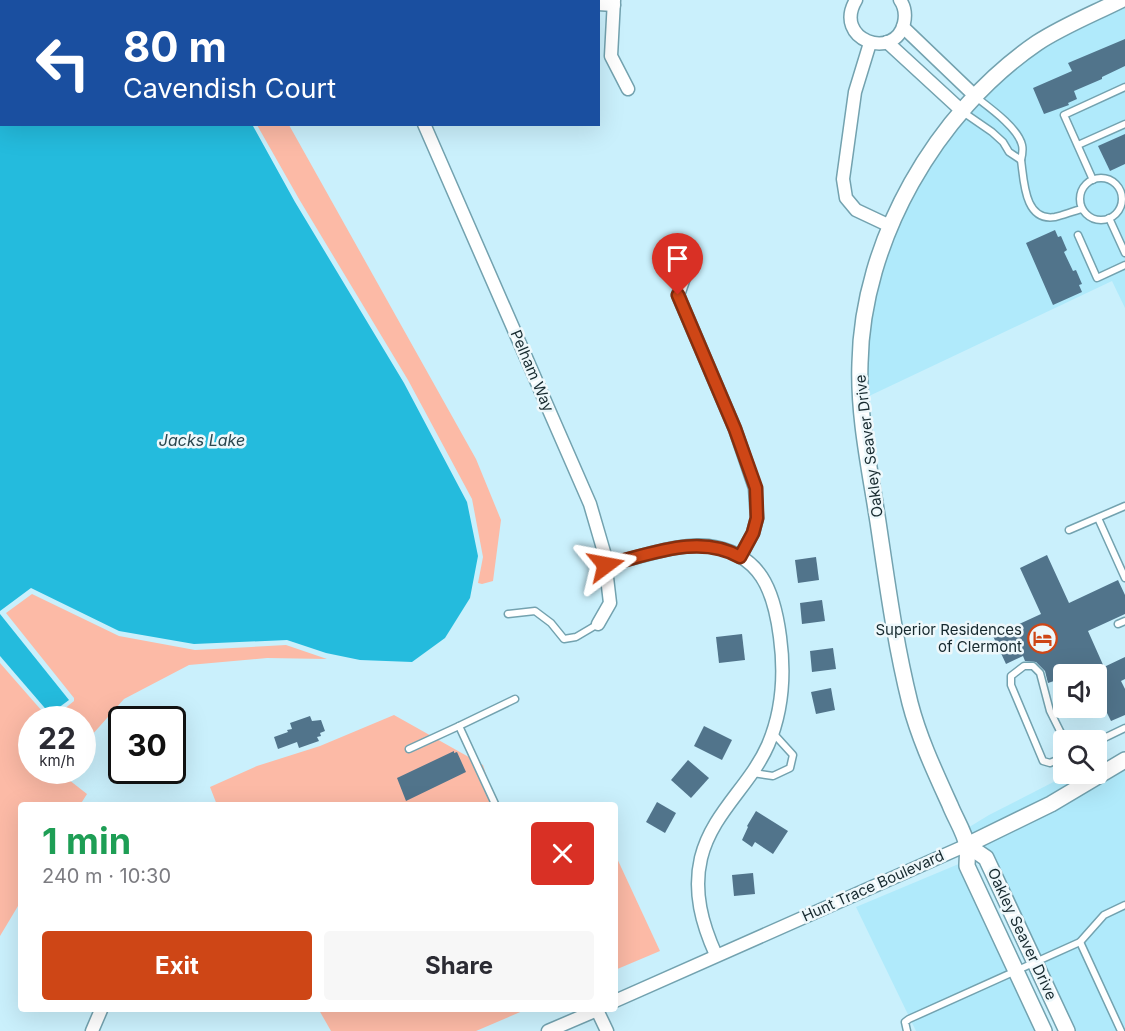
<!DOCTYPE html>
<meta charset="utf-8">
<style>
body{margin:0;font-family:Inter,sans-serif;background:#f7f7f7;color:#2b2b33;height:100vh;display:flex;flex-direction:column;font-size:22px;white-space:nowrap}
*{box-sizing:border-box;margin:0}
p{font-size:20px;color:#7c7c81}
.icon{flex:none;width:33px;height:33px;fill:none;stroke:currentColor;stroke-width:2;stroke-linecap:round;stroke-linejoin:round}
.map{position:relative;flex:1;overflow:hidden}
.drawer{position:absolute;left:18px;top:802px;width:600px;height:210px;display:flex;flex-direction:column;background:#fff;border-radius:6px;box-shadow:0 6px 24px #0002}
.drawer>*{flex:none}
.top-card{position:absolute;left:0px;top:0px;width:600px;height:126px;box-shadow:0 6px 24px #0002;background:#1a4fa0;color:#fff;overflow:hidden}
.controls{position:absolute;left:1053px;top:664px;display:grid;gap:12px}
.controls a{display:grid;place-items:center;width:54px;height:54px;border-radius:6px;background:#fff;box-shadow:0 6px 24px #0002;font-size:30px}
.speed{position:absolute;left:18px;top:706px;display:flex;gap:12px;font-size:30px;font-weight:700;text-align:center}
.speed>*{display:grid;place-content:center;width:78px;height:78px;border-radius:50%;background:#fff;box-shadow:0 6px 24px #0002;line-height:1}
.speed small{font-size:15px;font-weight:400}
.speed .limit{border:3px solid #111;border-radius:9px;background:#fff;color:#111}
.pin{position:absolute;display:grid;place-items:center;width:51px;height:51px;color:#fff;margin:-62px -26px;border-radius:50% 50% 50% 0;rotate:-45deg;box-shadow:0 0 6px #0007}
.pin .icon{rotate:45deg}
.me{position:absolute;width:66px;margin:-33px;rotate:77deg;stroke-linejoin:round;filter:drop-shadow(0 0 4px #0008)}
.turn{display:flex;align-items:center;gap:21px;height:126px;padding:0 24px;font-size:27px}
.turn .icon{width:78px;height:78px;stroke-width:2.5}
.turn b{display:block;font-size:42px;line-height:51px}
.round{display:grid;place-items:center;flex:none;width:63px;height:63px;border-radius:6px;background:#f7f7f7}
.headline{display:flex;align-items:center;justify-content:space-between;height:102px;padding:0 24px}
h1{font-size:36px;font-weight:700;line-height:45px;color:#1e9e55}
.action{display:flex;gap:12px;margin-top:auto;padding:12px 24px}
.action a{flex:1;height:69px;border-radius:6px;background:#ce4616;color:#fff;font-size:24px;font-weight:700;line-height:69px;text-align:center}
.action a+a{background:#f7f7f7;color:#2b2b33}
.map>svg:first-child{display:block}
.built{fill:#b0eafb}
.green{fill:#fcbaa6}
.water{fill:#24bbdd}
.building{fill:#51748b}
.lines{fill:none;stroke-linecap:round;stroke-linejoin:round}
.service-casing{stroke:#73a2af;stroke-width:9}
.minor-casing{stroke:#73a2af;stroke-width:15}
.tertiary-casing{stroke:#73a2af;stroke-width:18}
.service{stroke:#fff;stroke-width:6}
.minor{stroke:#fff;stroke-width:12}
.tertiary{stroke:#fff;stroke-width:15}
.route-casing{stroke:#862e0e;stroke-width:15}
.route{stroke:#ce4616;stroke-width:10}
.labels{text-anchor:middle;stroke-width:5;stroke-linejoin:round;paint-order:stroke}
.street-label{font-size:15px;fill:#16292e;stroke:#eef8fb}
.poi-label{font-size:15px;fill:#16292e;stroke:#eef8fb;text-anchor:end}
.water-label{font-size:16px;font-style:italic;fill:#2b4850;stroke:#eef8fb}
</style>
<div class="map">
<svg width="1125" height="1031" viewBox="0 0 1125 1031">
<rect width="100%" height="100%" fill="#caf0fc"/>
<g class="built">
<path d="M1125 5V308L1112 281 867 397 869 328 884 261 911 196 932 161 967 115 1009 74 1039 50 1062 36Z"/>
<path d="M1125 768V1031H1074L980 846 1055 810Z"/>
<path d="M1069 774H1088L1048 799 970 836 966 829 989 815Z"/>
<path d="M961 863 1036 1031H916L856 907Z"/>
</g>
<g class="green">
<path d="M257 125H289L476 459 501 520 493 581 482 584 478 583 483 557 472 499 408 380 299 199Z"/>
<path d="M32 594 119 636 195 650 286 645 327 659 267 658 189 665 124 699 83 745 82 720H32V771H67L64 776 87 794 80 805 21 806V901L0 936V663L49 719H52L74 701V698L6 613Z"/>
<path d="M394 715 483 765 496 805H217L210 787 257 766 320 746Z"/>
<path d="M615 854 660 951 615 970Z"/>
<path d="M319 1010H525L476 1031H331Z"/>
</g>
<g class="water">
<path d="M0 0 63 1 2 2V124H250L253 126 295 202 404 383 467 502 478 556 470 598 445 638 412 662 360 660 326 653 287 640 194 644 119 631 31 588 0 611Z"/>
<path d="M0 614 69 700 50 714 0 656Z"/>
</g>
<g class="building">
<path d="M1125 39V66L1102 77V79L1074 91 1077 99 1068 103 1069 105 1044 114 1033 88 1072 71 1068 63Z"/>
<path d="M1125 134V164L1110 171 1098 146Z"/>
<path d="M1055 230 1058 237 1061 236 1067 250 1064 252 1073 271 1076 270 1082 284 1079 285 1082 292 1053 305 1026 243Z"/>
<path d="M1047 555 1069 603 1118 580 1125 595V614L1088 631 1104 667 1125 657V679L1121 681 1125 689V715L1111 721 1096 691V675H1064V703L1054 681 1048 683 1045 671 1036 662 1025 661 1023 656 1006 664 993 636 1041 614 1020 568Z"/>
<path d="M816 557 819 580 798 583 795 560Z"/>
<path d="M822 600 825 621 802 624 800 603Z"/>
<path d="M742 634 745 660 719 663 716 637Z"/>
<path d="M833 648 836 669 812 672 810 651Z"/>
<path d="M831 688 835 710 816 714 811 692Z"/>
<path d="M310 716 312 721 321 720 325 731 320 733 321 736 317 737 319 741 299 748 297 742 278 749 274 737 288 732 287 730 292 729 290 723Z"/>
<path d="M704 726 732 740 722 760 694 746Z"/>
<path d="M454 751V753L457 752 466 772 406 801 397 778Z"/>
<path d="M688 760 709 778 691 798 671 780Z"/>
<path d="M657 802 676 813 665 833 646 822Z"/>
<path d="M756 811 788 831 773 854 755 842 752 847 742 840 748 827 747 826Z"/>
<path d="M753 873 755 894 734 896 732 875Z"/>
</g>
<g class="lines">
<defs>
<g id="service">
<path d="M963 112 992 132 1003 142 1009 152 1021 160C1022 156 1023 149 1022 145 1018 128 990 108 977 98"/>
<path d="M1078 145 1125 124"/>
<path d="M1021 160C1024 180 1024 222 1055 217 1064 215 1073 211 1082 209"/>
<circle cx="1101" cy="199" r="21"/>
<path d="M1093 180 1064 115 1125 87"/>
<path d="M1109 218 1125 253"/>
<path d="M1078 235 1097 278 1125 265"/>
<path d="M1098 518 1125 578"/>
<path d="M1069 530 1125 506"/>
<path d="M508 614 535 611 551 623 564 639 576 637 598 624"/>
<path d="M1118 624 1125 621"/>
<path d="M459 726 515 699"/>
<path d="M1096 742 1125 728"/>
<path d="M409 749 459 726 496 806"/>
<path d="M1064 757 1050 763 1043 761 1011 685V676L1024 666H1033L1040 673 1050 711 1065 741"/>
<path d="M753 773 773 776 790 768 793 755 773 733"/>
<path d="M1080 942 1121 1031"/>
<path d="M907 1031 905 1022 909 1019 1080 942 1104 915 1125 905"/>
</g>
<g id="minor">
<path d="M309 0 312 2"/>
<path d="M528 0 553 2"/>
<path d="M614 0 611 56 628 89"/>
<path d="M856 0C832 40 895 62 904 23 906 14 905 7 900 0"/>
<path d="M483 2 495 0"/>
<path d="M598 4 614 5"/>
<path d="M903 27 976 97"/>
<path d="M887 42 962 111"/>
<path d="M870 43 855 92 843 179 846 198 856 210 890 226"/>
<path d="M424 124 590 504 604 552 610 603 598 624"/>
<path d="M688 266 678 295 735 429 755 488 757 518 753 533 740 557"/>
<path d="M606 565C634 559 681 542 708 546 761 553 774 591 780 637 785 674 783 710 768 745 750 786 712 813 701 858 693 892 702 924 716 955"/>
<path d="M615 1001 967 845"/>
<path d="M597 1010 607 1031"/>
<path d="M92 1031 101 1010"/>
<path d="M548 1031 597 1010"/>
</g>
<g id="tertiary">
<path d="M967 845 986 858 1067 1031"/>
<path d="M967 845 1051 804 1125 760"/>
<path d="M1044 1031 967 866C967 860 968 853 967 846 965 833 955 818 950 805 935 772 919 738 910 703 895 643 887 582 878 522 870 470 858 416 860 363 862 241 936 112 1037 43 1063 26 1093 14 1121 0"/>
</g>
</defs>
<use href="#service" class="service-casing"/>
<use href="#minor" class="minor-casing"/>
<use href="#tertiary" class="tertiary-casing"/>
<use href="#service" class="service"/>
<use href="#minor" class="minor"/>
<use href="#tertiary" class="tertiary"/>
</g>
<g class="lines">
<defs>
<path id="route" d="M606 565C649 555 699 533 740 557L753 533 757 518 756 488 735 429 678 295"/>
</defs>
<use href="#route" class="route-casing"/>
<use href="#route" class="route"/>
</g>
<defs>
<symbol id="hotel-ring" viewBox="-11 -11 22 22"><circle r="9.5" fill="#eef8fb" stroke="#ce4616" stroke-width="1.5"/><path d="M-6-4.5h1.5V1H6V5H4.5V3h-9V5H-6ZM-4 0a1.8 1.8 0 1 1 3.6 0ZM.5 0V-2.5h3Q6-2.5 6 0Z" fill="#ce4616"/></symbol>
</defs>
<g fill-rule="evenodd">
<use href="#hotel-ring" x="1026" y="622" width="33" height="33"/>
</g>
<g class="labels">
<g class="street-label">
<text transform="translate(532 371) rotate(67)" y="5">Pelham Way</text>
<text transform="translate(869 446) rotate(-97)" y="5">Oakley Seaver Drive</text>
<text transform="translate(873 886) rotate(-24)" y="5">Hunt Trace Boulevard</text>
<text transform="translate(1022 934) rotate(65)" y="5">Oakley Seaver Drive</text>
</g>
<g class="poi-label">
<text x="1022" y="635">Superior Residences<tspan x="1022" dy="17">of Clermont</tspan></text>
</g>
<g class="water-label">
<text x="202" y="446">Jacks Lake</text>
</g>
</g>
</svg>
<div class="controls">
<a><svg class="icon" aria-label="sound" viewBox="0 0 24 24"><path d="M4 9h4l5-4v14l-5-4H4zM17 9q2 3 0 6"/></svg></a>
<a><svg class="icon" aria-label="search" viewBox="0 0 24 24"><circle cx="10" cy="10" r="6"/><path d="M15 15l6 6"/></svg></a>
</div>
<div class="speed"><div>22<small>km/h</small></div><div class="limit">30</div></div>
<div class="pin" style="left:678px;top:295px;background:#d93025"><svg class="icon" aria-label="arrive" viewBox="0 0 24 24"><path d="M6 21V4h12l-3 4 3 4H6"/></svg></div>
<svg class="me" style="left:606px;top:565px" viewBox="-20 -20 40 40"><path d="M0-17L14 15 0 8-14 15z" fill="#ce4616" stroke="#fff" stroke-width="4"/></svg>
<div class="top-card">
<div class="turn"><svg class="icon" aria-label="left" viewBox="0 0 24 24"><path d="M17 20v-9H6M10 6l-5 5 5 5"/></svg><div><b>80 m</b>Cavendish Court</div></div>
</div>
<section class="drawer">
<div class="headline"><div><h1>1 min</h1><p>240 m · 10:30</p></div><a class="round" style="background:#d93025;color:#fff"><svg class="icon" aria-label="close" viewBox="0 0 24 24"><path d="M6 6l12 12M18 6L6 18"/></svg></a></div>
<div class="action"><a>Exit</a><a>Share</a></div>
</section>
</div>
